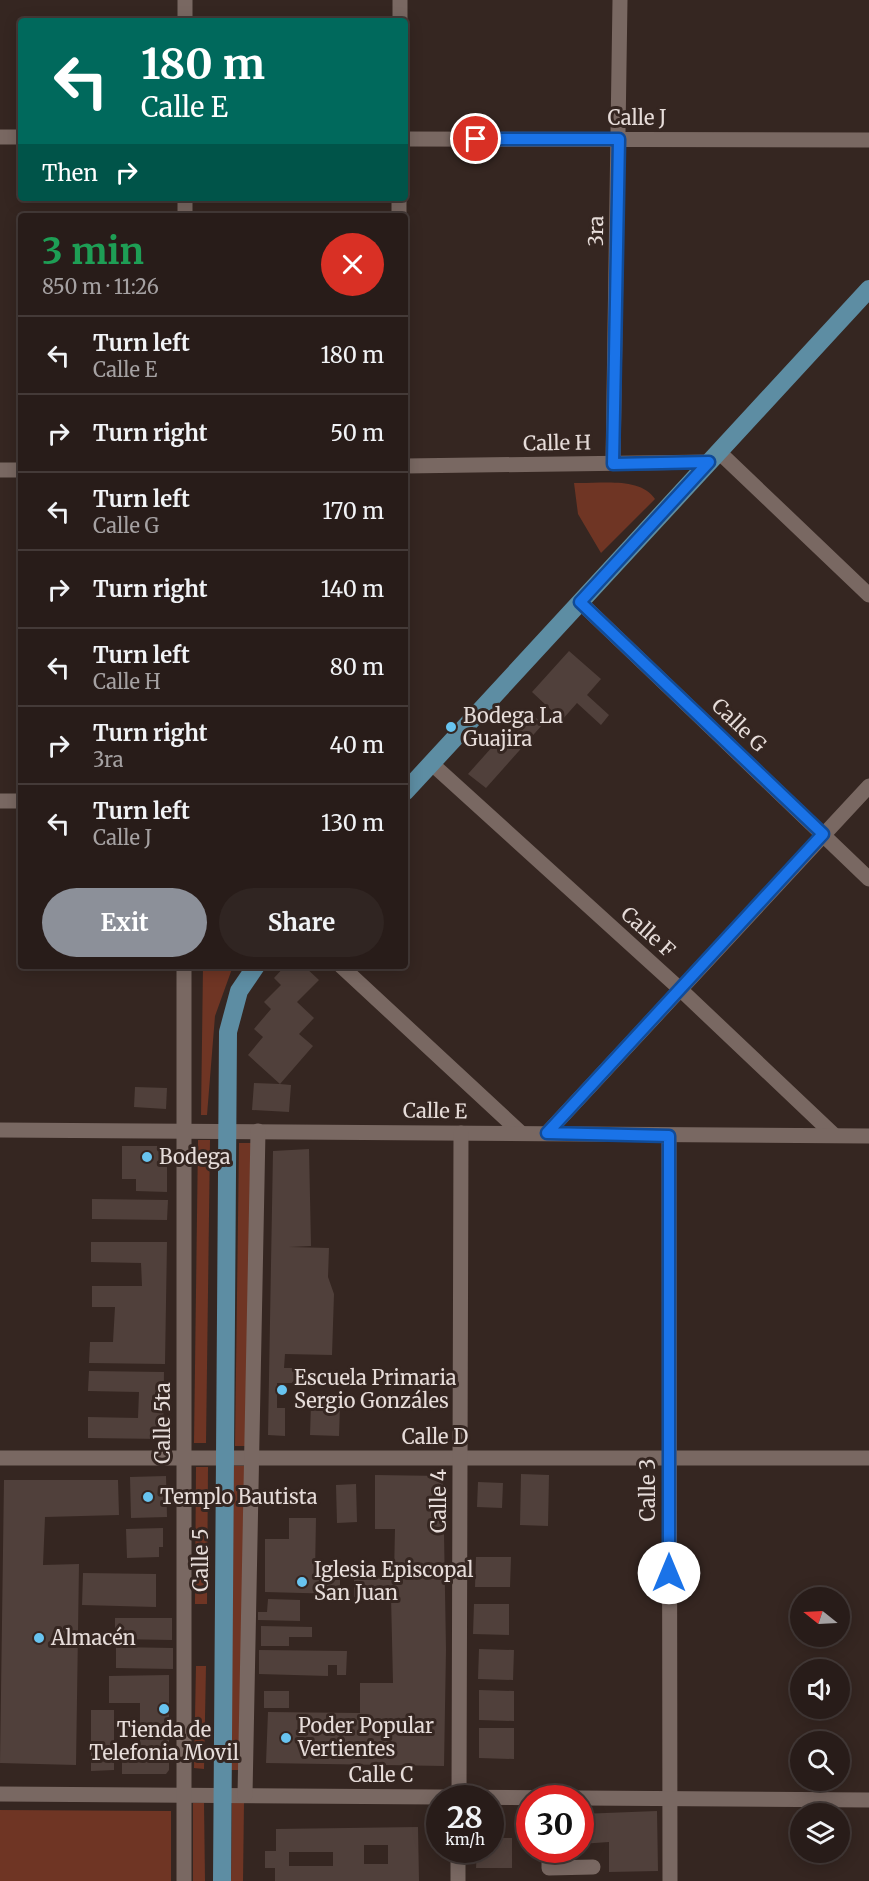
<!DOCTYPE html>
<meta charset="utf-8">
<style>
body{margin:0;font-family:Merriweather,serif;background:#302522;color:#f1f3f6;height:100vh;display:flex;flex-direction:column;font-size:22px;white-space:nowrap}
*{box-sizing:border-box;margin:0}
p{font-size:20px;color:#a5a1a2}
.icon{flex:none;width:33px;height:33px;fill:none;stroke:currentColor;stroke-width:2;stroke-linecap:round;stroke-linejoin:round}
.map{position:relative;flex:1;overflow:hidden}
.sheet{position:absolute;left:18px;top:213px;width:390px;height:756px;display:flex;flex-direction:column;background:#281c19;border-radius:6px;box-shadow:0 3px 15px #0003,0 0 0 2px #443a38}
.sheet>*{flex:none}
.top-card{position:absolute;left:18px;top:18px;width:390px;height:183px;border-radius:6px;box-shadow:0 3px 15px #0003,0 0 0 2px #443a38;background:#00695c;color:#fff;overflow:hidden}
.needle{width:39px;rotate:288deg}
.buttons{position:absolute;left:790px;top:1587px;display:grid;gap:12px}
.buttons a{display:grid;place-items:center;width:60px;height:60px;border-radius:50%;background:#281c19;box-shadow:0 3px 15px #0003,0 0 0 2px #443a38;font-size:30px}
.speed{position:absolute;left:426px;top:1785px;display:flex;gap:12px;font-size:30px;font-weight:700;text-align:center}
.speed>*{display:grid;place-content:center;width:78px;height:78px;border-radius:50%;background:#281c19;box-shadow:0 3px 15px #0003,0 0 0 2px #443a38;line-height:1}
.speed small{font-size:15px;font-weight:400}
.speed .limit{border:9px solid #d22;background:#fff;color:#111}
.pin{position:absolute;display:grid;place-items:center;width:51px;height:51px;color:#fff;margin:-26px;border:3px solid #fff;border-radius:50%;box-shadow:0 2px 6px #0007}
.me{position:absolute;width:66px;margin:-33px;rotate:0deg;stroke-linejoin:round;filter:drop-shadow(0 0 4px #0008)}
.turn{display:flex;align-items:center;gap:21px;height:126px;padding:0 24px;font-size:27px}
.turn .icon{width:78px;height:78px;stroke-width:2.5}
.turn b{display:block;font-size:42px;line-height:51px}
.then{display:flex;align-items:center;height:57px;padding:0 24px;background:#0003;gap:12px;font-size:22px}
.round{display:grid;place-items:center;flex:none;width:63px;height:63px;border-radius:32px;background:#302522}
.head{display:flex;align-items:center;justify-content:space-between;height:102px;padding:0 24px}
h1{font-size:36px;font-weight:700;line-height:45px;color:#1e9e55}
.cta{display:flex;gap:12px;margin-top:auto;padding:12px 24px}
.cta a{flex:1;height:69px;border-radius:36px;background:#8c9099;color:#fff;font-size:24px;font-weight:700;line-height:69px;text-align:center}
.cta a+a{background:#302522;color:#f1f3f6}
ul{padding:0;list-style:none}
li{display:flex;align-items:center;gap:18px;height:78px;padding:0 24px;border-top:2px solid #443a38}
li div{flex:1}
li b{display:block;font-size:22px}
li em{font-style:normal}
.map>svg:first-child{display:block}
.green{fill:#6f3524}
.building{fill:#50403b;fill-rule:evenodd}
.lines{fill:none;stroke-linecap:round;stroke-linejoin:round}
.minor{stroke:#796862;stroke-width:15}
.major{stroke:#5d8da3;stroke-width:18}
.route-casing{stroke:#114b97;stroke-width:15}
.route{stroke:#1a73e8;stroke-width:10}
.poi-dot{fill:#68c4f0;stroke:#352621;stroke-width:2}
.labels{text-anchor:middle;stroke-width:6;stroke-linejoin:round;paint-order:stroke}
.street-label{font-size:20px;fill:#e6dcd9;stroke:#352621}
.poi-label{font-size:20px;fill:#e6dcd9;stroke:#352621;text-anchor:start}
</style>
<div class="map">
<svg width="869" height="1881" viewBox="0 0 869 1881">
<rect width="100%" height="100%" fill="#352621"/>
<g class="green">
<path d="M574 483C599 484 640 476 655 499L601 553 578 514Z"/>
<path d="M203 966H233L215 1016 207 1115H201Z"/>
<path d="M198 1140H210L206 1443H194Z"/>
<path d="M239 1143H251L247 1446H235Z"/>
<path d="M233 1466H245L241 1770H229Z"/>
<path d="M196 1467H208L207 1604H195Z"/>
<path d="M196 1666H206L204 1769 194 1768Z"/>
<path d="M232 1802H244L243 1881H231Z"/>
<path d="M193 1803H204L205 1881H193Z"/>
<path d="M0 1810 171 1811V1881H0Z"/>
</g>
<g class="building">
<path d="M569 651 601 679 587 695 609 715 601 725 577 703 562 720 532 692Z"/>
<path d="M526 709 543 724 486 788 468 774Z"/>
<path d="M285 966H304L319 980 297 1002 314 1018 299 1034 313 1046 280 1084 291 1085 289 1112 252 1110 254 1083 280 1084 248 1055 263 1037 254 1029 271 1009 264 1002 281 985 274 978Z"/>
<path d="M135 1087 167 1088 166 1109 134 1107Z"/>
<path d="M122 1146H157L167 1155V1192L136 1191V1179H122Z"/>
<path d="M309 1149 311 1246 289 1247 329 1248 328 1277 334 1294 332 1355 285 1354 284 1368H295V1383H277V1408H285V1436L268 1435 273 1151Z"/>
<path d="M92 1199 168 1200 167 1220 92 1219Z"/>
<path d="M91 1242H167L165 1364 89 1363 90 1342H113L115 1307H92V1286H142L141 1263 91 1262Z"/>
<path d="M89 1371 164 1372 163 1439 88 1438V1417L138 1418 139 1392 88 1391Z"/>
<path d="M311 1403 340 1404 339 1436 310 1435Z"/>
<path d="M521 1474 549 1475 548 1526 520 1525Z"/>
<path d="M375 1475 443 1476 446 1649 444 1766 266 1763 268 1712 360 1713V1683H393L391 1596 354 1597V1576L394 1574 395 1529H375Z"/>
<path d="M166 1476 167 1517 131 1518 130 1477Z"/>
<path d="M4 1480H118L119 1515 45 1517 43 1565 79 1564 76 1765 0 1763Z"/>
<path d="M478 1482 503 1483 502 1508 477 1507Z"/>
<path d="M356 1484 357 1522 337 1523 336 1485Z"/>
<path d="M289 1518H316L315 1572 340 1573V1594L265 1592V1539H289Z"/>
<path d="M163 1528V1547H159V1557L127 1558 126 1529Z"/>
<path d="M476 1557H511L510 1587H475Z"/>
<path d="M83 1573 156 1574V1607L82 1605Z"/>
<path d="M268 1599 300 1600V1621L258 1620V1612H267Z"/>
<path d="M474 1604H509V1635L473 1634Z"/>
<path d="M115 1618H172V1640L115 1639Z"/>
<path d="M261 1626 312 1627V1637H289V1646H261Z"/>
<path d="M116 1647 173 1648V1669L116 1668Z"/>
<path d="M479 1649 514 1650 513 1680 478 1679Z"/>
<path d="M259 1650 347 1651 346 1675H337V1665H328V1676L259 1674Z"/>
<path d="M169 1675V1770L166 1774H122V1757H140V1703H109V1676Z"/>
<path d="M479 1690 514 1691V1721L479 1720Z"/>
<rect x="264" y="1691" width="25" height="17"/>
<path d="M91 1710H114V1770L91 1771Z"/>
<path d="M479 1728H514V1759L479 1758Z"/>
<path d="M657 1811 658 1871 609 1872V1842L580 1844V1814Z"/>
<path d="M418 1827 419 1881H275V1868H265V1851H276V1829ZM364 1845H388V1864H364ZM289 1852H333V1866H289Z"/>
<path d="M490 1838H512V1868H476L477 1850H490Z"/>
</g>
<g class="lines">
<g class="minor">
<path d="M185 0V21"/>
<path d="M400 21V0"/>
<path d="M0 137H21"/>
<path d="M405 139 869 140"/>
<path d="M399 198V216"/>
<path d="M185 216V198"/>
<path d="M719 452 869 595"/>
<path d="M613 463 620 0"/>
<path d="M405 466 709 462"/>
<path d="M0 470H21"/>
<path d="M580 602 869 879"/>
<path d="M431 763 680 989 834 1135"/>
<path d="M0 801H21"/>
<path d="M341 966 521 1133"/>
<path d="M0 1130 869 1136"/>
<path d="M547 1133 869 786"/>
<path d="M669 1136 670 1881"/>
<path d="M0 1458H869"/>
<path d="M0 1794 869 1800"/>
<path d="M245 1795 258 1131"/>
<path d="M459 1798 461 1133"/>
<path d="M549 1850V1868L593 1867"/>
<path d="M184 1881V966"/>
<path d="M458 1881V1850"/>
</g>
<g class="major">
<path d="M405 792 869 289"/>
<path d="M222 1881 228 1032 239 991 256 966"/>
</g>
</g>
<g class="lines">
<defs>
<path id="route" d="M476 139H619L613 464 709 462 580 602 823 834 547 1133 669 1136V1573"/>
</defs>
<use href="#route" class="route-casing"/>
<use href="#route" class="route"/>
</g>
<g class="poi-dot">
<circle cx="451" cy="727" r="6"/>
<circle cx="147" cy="1157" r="6"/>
<circle cx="282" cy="1390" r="6"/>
<circle cx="148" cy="1497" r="6"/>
<circle cx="302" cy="1582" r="6"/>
<circle cx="39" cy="1638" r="6"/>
<circle cx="164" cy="1709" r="6"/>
<circle cx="286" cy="1738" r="6"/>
</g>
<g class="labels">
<g class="street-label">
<text x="637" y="125">Calle J</text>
<text transform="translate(596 231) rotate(-89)" y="7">3ra</text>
<text transform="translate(557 443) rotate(-1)" y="7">Calle H</text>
<text transform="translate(739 725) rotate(44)" y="7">Calle G</text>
<text transform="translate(648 932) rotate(42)" y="7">Calle F</text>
<text transform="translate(435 1111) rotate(1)" y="7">Calle E</text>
<text transform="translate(163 1423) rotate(-90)" y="7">Calle 5ta</text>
<text x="435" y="1444">Calle D</text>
<text transform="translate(648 1490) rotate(-90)" y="7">Calle 3</text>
<text transform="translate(439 1501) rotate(-90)" y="7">Calle 4</text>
<text transform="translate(201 1560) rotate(-90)" y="7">Calle 5</text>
<text x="381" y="1782">Calle C</text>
</g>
<g class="poi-label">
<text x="463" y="723">Bodega La<tspan x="463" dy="23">Guajira</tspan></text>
<text x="159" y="1164">Bodega</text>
<text x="294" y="1385">Escuela Primaria<tspan x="294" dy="23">Sergio Gonzáles</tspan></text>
<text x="160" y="1504">Templo Bautista</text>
<text x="314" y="1577">Iglesia Episcopal<tspan x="314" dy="23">San Juan</tspan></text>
<text x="51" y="1645">Almacén</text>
<text x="298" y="1733">Poder Popular<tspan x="298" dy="23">Vertientes</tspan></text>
<text x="164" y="1737" text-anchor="middle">Tienda de<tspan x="164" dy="23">Telefonia Movil</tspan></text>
</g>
</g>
</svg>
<div class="buttons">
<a><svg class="needle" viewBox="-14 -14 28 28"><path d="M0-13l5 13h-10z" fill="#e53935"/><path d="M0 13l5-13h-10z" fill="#a5a1a2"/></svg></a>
<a><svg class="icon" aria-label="sound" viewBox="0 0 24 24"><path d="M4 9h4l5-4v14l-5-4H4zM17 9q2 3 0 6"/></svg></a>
<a><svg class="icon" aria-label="search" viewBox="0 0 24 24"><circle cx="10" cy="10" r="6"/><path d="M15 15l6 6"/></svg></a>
<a><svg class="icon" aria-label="layers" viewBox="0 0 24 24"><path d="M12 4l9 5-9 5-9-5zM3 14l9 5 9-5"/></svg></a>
</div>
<div class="speed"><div>28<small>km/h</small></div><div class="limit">30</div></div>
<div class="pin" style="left:476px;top:139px;background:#d93025"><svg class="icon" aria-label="arrive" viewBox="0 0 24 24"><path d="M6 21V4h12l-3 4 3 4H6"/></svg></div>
<svg class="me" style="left:669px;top:1573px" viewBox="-20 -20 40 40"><circle r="19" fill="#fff"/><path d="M0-13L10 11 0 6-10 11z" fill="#1a73e8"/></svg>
<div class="top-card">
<div class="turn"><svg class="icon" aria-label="left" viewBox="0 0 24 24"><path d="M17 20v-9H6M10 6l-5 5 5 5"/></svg><div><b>180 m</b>Calle E</div></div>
<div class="then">Then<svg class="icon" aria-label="right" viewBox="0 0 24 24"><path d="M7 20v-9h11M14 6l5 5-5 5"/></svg></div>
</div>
<section class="sheet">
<div class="head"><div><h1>3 min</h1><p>850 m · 11:26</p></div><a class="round" style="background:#d93025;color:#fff"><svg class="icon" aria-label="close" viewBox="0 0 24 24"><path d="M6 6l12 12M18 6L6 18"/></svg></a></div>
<ul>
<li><svg class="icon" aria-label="left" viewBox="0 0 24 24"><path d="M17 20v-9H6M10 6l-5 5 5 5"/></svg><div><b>Turn left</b><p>Calle E</p></div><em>180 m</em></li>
<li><svg class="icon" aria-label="right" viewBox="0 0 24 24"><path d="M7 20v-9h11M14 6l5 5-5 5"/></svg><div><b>Turn right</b></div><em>50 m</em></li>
<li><svg class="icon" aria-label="left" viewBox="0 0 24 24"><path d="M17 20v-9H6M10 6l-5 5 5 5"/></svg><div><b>Turn left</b><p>Calle G</p></div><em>170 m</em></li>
<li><svg class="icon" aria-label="right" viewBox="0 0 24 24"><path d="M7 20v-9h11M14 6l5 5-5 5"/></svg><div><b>Turn right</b></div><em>140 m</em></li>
<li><svg class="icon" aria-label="left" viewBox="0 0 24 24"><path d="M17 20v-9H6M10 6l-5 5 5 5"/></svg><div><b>Turn left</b><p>Calle H</p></div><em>80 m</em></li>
<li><svg class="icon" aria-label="right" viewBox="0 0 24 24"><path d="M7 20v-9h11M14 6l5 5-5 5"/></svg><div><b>Turn right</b><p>3ra</p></div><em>40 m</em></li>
<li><svg class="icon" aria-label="left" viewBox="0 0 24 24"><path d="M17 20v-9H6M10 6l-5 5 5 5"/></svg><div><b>Turn left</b><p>Calle J</p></div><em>130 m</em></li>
</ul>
<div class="cta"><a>Exit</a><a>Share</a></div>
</section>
</div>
